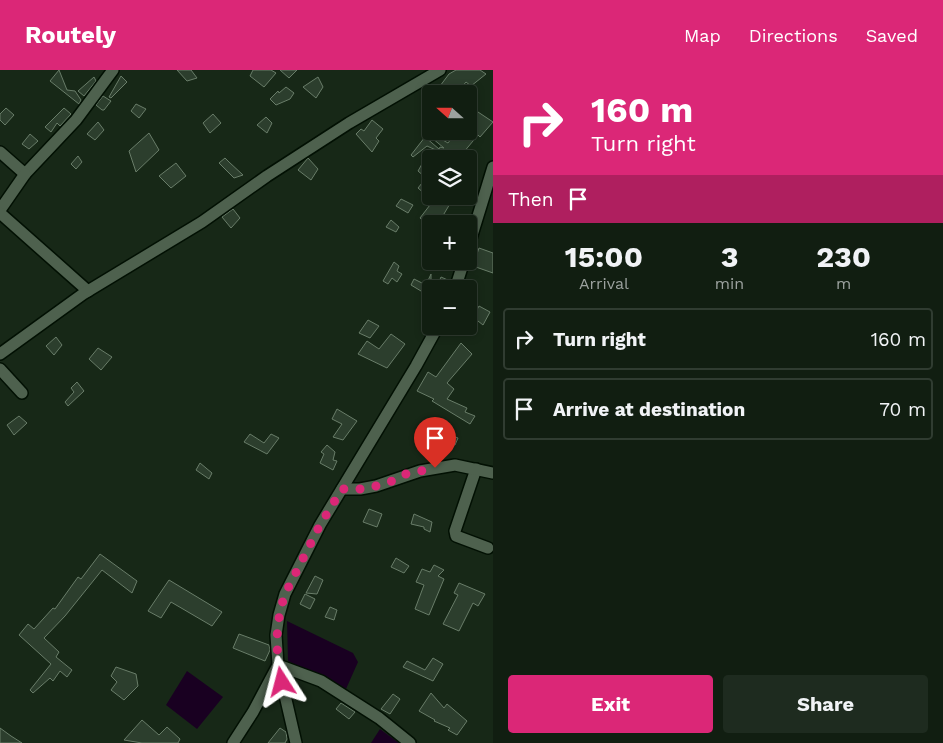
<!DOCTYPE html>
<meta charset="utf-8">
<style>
body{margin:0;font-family:"Work Sans",sans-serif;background:#1e2b1f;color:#f1f3f6;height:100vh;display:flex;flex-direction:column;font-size:19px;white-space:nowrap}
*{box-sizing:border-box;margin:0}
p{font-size:16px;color:#9ca29f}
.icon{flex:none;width:28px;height:28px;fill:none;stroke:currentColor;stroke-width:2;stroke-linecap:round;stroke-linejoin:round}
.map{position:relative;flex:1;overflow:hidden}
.sheet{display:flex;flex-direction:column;background:#111e11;width:450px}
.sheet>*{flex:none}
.top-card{background:#db2777;color:#fff;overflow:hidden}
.needle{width:32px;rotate:291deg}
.buttons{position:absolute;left:422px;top:15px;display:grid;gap:10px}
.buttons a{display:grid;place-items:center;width:55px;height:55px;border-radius:5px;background:#111e11;box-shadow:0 2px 8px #0003,0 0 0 1px #303c31;font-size:25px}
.pin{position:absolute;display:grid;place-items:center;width:42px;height:42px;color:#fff;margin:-51px -21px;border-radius:50% 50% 50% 0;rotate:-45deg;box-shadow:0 0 5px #0007}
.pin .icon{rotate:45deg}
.me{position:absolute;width:55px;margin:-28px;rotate:351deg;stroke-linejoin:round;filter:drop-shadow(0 0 4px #0008)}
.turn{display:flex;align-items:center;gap:18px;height:105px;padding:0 15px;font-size:22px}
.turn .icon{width:65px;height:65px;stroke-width:2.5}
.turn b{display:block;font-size:35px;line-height:42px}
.then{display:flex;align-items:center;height:48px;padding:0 15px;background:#0003;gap:10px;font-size:19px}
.eta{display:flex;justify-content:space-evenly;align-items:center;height:85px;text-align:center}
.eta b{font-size:30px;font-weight:700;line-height:35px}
.cta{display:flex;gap:10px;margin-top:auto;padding:10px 15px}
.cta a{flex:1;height:58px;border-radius:5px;background:#db2777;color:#fff;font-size:20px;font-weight:700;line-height:58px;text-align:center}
.cta a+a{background:#1e2b1f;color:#f1f3f6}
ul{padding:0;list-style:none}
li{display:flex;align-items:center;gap:15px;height:62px;margin:0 10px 8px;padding:0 5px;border:2px solid #303c31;border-radius:5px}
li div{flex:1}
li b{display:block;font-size:19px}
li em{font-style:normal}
header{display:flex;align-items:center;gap:30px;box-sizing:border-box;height:70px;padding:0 25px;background:#db2777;color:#fff}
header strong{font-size:24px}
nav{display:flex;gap:28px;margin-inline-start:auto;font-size:18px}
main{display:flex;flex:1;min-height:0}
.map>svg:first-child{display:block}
.water{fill:#190021}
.building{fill:#2c3e2d;stroke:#697d69}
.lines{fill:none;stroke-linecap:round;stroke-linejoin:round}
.minor-casing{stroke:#021003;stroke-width:14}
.minor{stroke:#4e614e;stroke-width:11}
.route{stroke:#db2777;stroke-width:9;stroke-dasharray:0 16.2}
</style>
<header>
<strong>Routely</strong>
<nav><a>Map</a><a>Directions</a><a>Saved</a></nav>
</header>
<main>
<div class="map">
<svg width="493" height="673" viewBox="0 0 493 673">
<rect width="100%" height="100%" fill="#172817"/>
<g class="water">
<path d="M287 551 353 583 358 592 346 619 288 591Z"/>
<path d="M187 601 223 627 197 659 166 635Z"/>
<path d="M380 659 399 673H371Z"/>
</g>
<g class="building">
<path d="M59 0 67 20 75 21 81 30 79 34 50 11Z"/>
<path d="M177 0H191L197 8 187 11Z"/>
<path d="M253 0H271L276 3 264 17 250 6Z"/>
<path d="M280 0H297L289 8Z"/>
<path d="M456 0H480L486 4 471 16 466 12 456 24H434L449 4Z"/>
<path d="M121 6 127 12 111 28 109 27Z"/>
<path d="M94 7 96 11 84 26 78 21Z"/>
<path d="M318 7 323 17 316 28 303 17Z"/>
<path d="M286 17 294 23 290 29 276 35 270 29 278 21 279 23Z"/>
<path d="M103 26 111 31 104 40H102L96 35Z"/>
<path d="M136 34 146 39 139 48 131 41Z"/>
<path d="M6 38 14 45 5 55 0 50V44Z"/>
<path d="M64 38 71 44 60 56 57 53 51 62 45 57Z"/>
<path d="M475 40 493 52 480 67 478 65 458 89 447 80 440 89H434L438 81 427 76 413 87 411 85 425 67 439 79 440 77 444 78 432 68 434 65 448 73 457 61H469V50Z"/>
<path d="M213 44 221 53 210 63 203 53Z"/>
<path d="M266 47 272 53 267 63 257 55Z"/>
<path d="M372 50 383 59 376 68 379 71 372 82 356 64 361 59 364 61Z"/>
<path d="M98 52 104 60 95 70 87 64Z"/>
<path d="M149 63 159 80 136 102 129 81Z"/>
<path d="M30 64 38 71 29 79 22 74Z"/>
<path d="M78 86 82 92 76 99 71 94Z"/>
<path d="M225 88 229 92 243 105 234 108 219 93Z"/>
<path d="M308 88 318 99 311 110 298 100Z"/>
<path d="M176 93 186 106 171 118 159 106Z"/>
<path d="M422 94 431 101V126H438L451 132 438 154H428L420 148 433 131 418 118 426 108 418 101Z"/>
<path d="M401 129 413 135 408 143 396 136Z"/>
<path d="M233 139 240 148 231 158 222 147Z"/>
<path d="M391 150 399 157 396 162 386 157Z"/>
<path d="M479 178 493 183V203L473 196Z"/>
<path d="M394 192 399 196 397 201 402 204 397 212 392 208 388 214 383 211Z"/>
<path d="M431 204V227L411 215 414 209 426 215Z"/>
<path d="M441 207 450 211 447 219H436Z"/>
<path d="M479 236 490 242 483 255 473 247Z"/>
<path d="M368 250 379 256 370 268 359 263Z"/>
<path d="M391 264 405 274 387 298 358 284 367 271 379 279Z"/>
<path d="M56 267 62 275 54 285 46 276Z"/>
<path d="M461 273 472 284 447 313 454 319 447 329 467 338 465 342 475 346 470 354 432 331 434 329 417 321 428 302 436 307Z"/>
<path d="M98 278 112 287 101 300 89 289Z"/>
<path d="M77 312 84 321 68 336 65 332 74 322 71 318Z"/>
<path d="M337 339 357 351 343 370 333 367 342 354 332 349Z"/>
<path d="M19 346 27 353 14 365 7 355Z"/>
<path d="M250 364 264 373 271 364 279 368 267 384 244 372Z"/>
<path d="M448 364 458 368 455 375 444 372Z"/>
<path d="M327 375 335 382 333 390 337 391 333 400 320 393 324 384 321 382Z"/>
<path d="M200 393 212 403 209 409 196 400Z"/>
<path d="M369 439 382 444 377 457 363 452Z"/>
<path d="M414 444 432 452 430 462 424 459V457L411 454Z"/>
<path d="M100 484 137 511 132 523 102 500 65 546 44 568 59 582 56 587 72 600 67 607 60 601 53 611 50 608 33 623 30 620 51 594 19 565 28 554 34 559 53 538 55 539 78 507 81 509Z"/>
<path d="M396 488 409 496 404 503 391 497Z"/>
<path d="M434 495 444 500 438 506 444 509 429 545 415 539 424 515 416 512 422 499 430 502Z"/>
<path d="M315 506 323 510 317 524 306 523Z"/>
<path d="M169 510 222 542 212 556 171 532 161 548 148 541Z"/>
<path d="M459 513 485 524 478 536 473 533 459 561 443 554 458 525 454 523Z"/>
<path d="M305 524 315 529 310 539 300 534Z"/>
<path d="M330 537 337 540 334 550 325 547Z"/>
<path d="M239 564 269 575 270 580 265 591 233 578Z"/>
<path d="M433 588 443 594 433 611 403 597 407 591 425 600Z"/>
<path d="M116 597 136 604 138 616 124 630 111 620 117 612 111 606Z"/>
<path d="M431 623 444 638 447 634 467 651 457 665 448 660 450 658 434 651 435 650 419 641Z"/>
<path d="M393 624 400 629 390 644 381 639Z"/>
<path d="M341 633 355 642 349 649 336 639Z"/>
<path d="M142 650 159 665 167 657 180 669 178 673H142L124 670Z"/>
<path d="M0 658 11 666 22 673H0Z"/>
<path d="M280 658 286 662 287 669 285 673H268Z"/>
</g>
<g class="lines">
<defs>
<g id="minor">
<path d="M0 82 25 104 76 50 113 0"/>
<path d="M0 140 25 104"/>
<path d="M0 143 88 221"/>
<path d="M469 175 493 97"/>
<path d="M455 219 464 191"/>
<path d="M0 284 83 224 202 152 267 106 349 53 440 0"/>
<path d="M0 299 22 323"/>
<path d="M476 399 455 461 456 466 488 478"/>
<path d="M342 419H360L376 416 420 401 455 395 493 403"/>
<path d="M233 673 253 642 278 595 321 611 379 648 410 673"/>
<path d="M296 673 278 595 276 565 279 545 285 524 320 455 416 296 438 256"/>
</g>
</defs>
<use href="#minor" class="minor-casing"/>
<use href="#minor" class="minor"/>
</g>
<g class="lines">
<path class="route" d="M282 612C275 580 275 555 285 524L320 455 342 419H360L376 416 390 412 406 404 435 398"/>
</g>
</svg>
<div class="buttons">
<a><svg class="needle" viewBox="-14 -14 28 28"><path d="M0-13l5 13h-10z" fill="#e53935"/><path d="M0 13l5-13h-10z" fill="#9ca29f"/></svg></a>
<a><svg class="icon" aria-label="layers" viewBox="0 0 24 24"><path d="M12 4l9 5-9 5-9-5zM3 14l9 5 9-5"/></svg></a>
<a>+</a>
<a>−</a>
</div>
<div class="pin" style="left:435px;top:398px;background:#d93025"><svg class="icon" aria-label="arrive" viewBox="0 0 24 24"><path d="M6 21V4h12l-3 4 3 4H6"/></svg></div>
<svg class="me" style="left:282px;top:612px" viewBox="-20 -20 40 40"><path d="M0-17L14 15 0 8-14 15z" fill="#db2777" stroke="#fff" stroke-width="4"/></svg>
</div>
<section class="sheet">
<div class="top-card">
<div class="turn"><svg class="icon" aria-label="right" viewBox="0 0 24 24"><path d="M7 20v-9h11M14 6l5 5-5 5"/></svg><div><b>160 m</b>Turn right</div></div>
<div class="then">Then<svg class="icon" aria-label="arrive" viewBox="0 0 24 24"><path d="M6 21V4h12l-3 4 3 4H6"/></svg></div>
</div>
<div class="eta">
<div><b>15:00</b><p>Arrival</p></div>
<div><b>3</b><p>min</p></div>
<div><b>230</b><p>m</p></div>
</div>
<ul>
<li><svg class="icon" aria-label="right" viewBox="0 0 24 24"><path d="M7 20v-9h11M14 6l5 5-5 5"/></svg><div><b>Turn right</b></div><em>160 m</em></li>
<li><svg class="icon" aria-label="arrive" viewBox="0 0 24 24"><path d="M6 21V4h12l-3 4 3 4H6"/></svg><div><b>Arrive at destination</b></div><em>70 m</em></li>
</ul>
<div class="cta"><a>Exit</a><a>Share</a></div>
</section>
</main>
